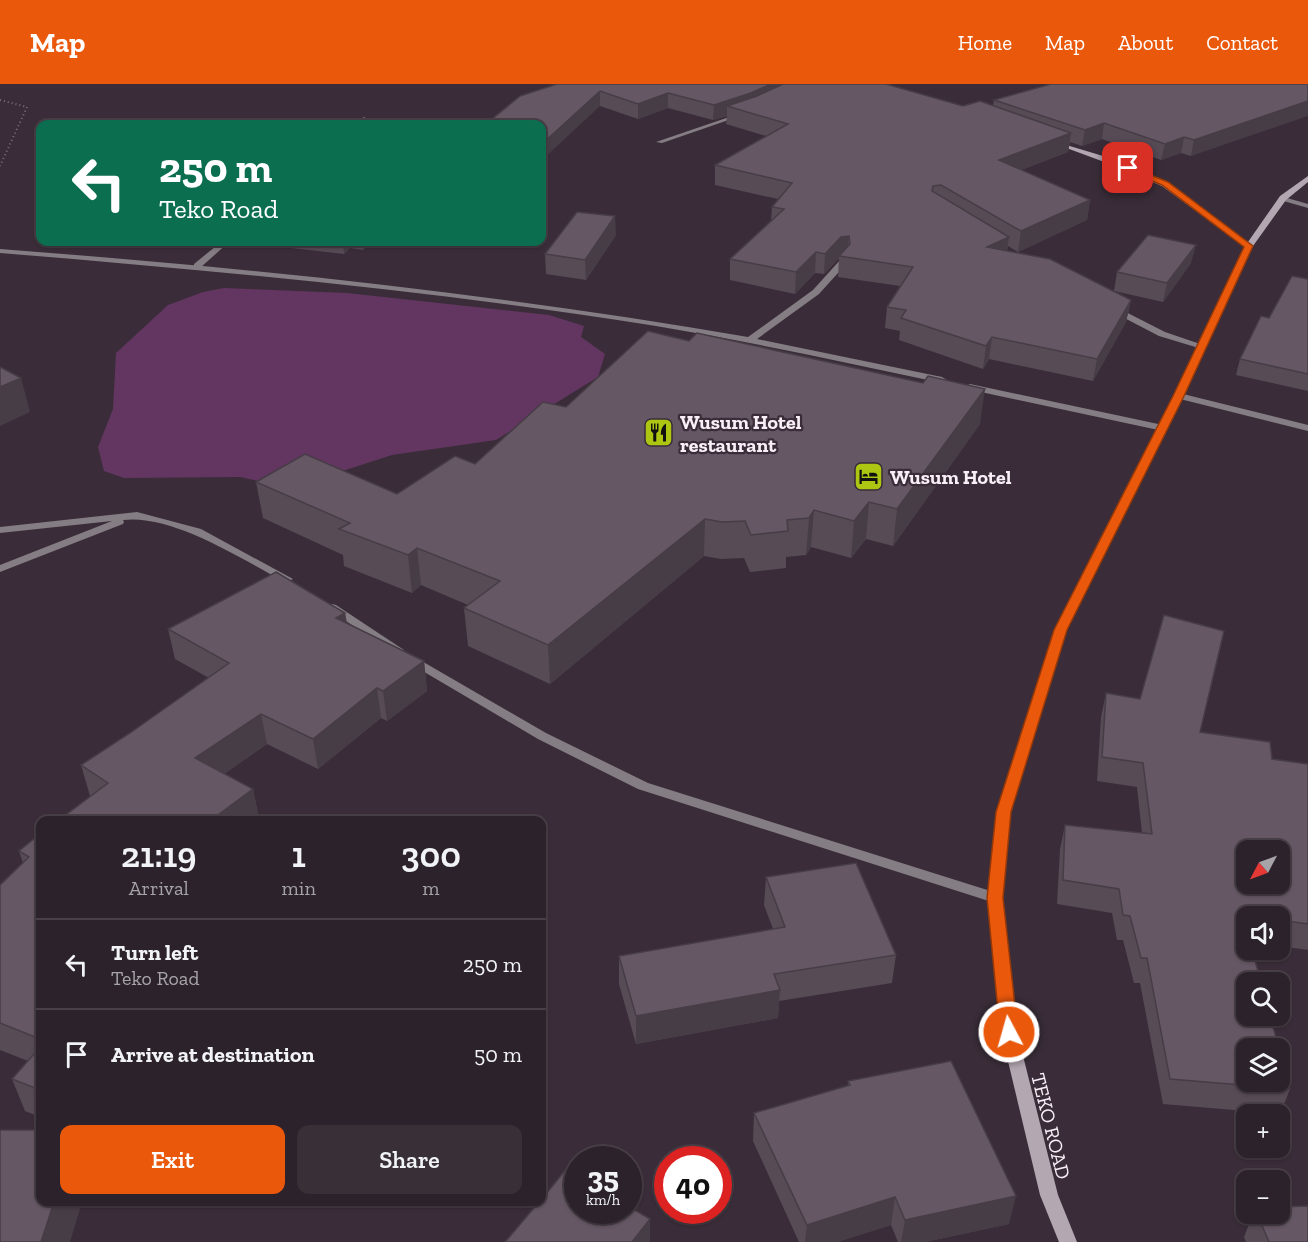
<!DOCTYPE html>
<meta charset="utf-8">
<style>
body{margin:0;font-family:"Zilla Slab",serif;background:#382f37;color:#f1f3f6;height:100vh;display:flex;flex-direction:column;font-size:22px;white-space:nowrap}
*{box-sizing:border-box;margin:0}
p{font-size:20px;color:#a6a4a9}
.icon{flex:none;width:33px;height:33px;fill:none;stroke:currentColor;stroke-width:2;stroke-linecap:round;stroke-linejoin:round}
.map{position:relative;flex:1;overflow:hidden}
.drawer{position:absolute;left:36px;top:732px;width:510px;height:390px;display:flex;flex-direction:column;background:#2c222b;border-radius:12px;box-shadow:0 2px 4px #0004,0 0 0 2px #483f47}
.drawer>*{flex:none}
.banner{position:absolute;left:36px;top:36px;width:510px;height:126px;border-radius:12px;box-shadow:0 2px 4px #0004,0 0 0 2px #483f47;background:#0b6e4f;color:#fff;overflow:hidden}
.needle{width:39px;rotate:229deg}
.fabs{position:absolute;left:1236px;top:756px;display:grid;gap:12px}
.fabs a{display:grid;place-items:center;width:54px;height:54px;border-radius:12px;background:#2c222b;box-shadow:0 2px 4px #0004,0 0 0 2px #483f47;font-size:30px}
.speed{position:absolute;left:564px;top:1062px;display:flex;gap:12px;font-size:30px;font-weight:700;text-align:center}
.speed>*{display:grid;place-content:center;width:78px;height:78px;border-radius:50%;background:#2c222b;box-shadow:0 2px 4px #0004,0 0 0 2px #483f47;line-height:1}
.speed small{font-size:15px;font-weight:400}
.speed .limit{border:9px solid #d22;background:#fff;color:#111}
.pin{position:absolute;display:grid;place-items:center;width:51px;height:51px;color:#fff;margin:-26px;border-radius:12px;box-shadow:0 3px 9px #0006}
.me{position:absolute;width:66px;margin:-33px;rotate:354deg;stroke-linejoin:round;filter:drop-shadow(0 0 4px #0008)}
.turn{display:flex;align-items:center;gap:21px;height:126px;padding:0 24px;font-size:27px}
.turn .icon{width:78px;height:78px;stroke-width:2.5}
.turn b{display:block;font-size:42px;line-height:51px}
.eta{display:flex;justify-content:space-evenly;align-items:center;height:102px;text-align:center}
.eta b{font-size:36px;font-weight:600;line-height:42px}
.action{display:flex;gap:12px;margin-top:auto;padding:12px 24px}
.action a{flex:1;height:69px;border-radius:12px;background:#ea580c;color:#fff;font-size:24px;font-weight:600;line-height:69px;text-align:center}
.action a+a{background:#382f37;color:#f1f3f6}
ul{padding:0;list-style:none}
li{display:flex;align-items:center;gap:18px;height:90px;padding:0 24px;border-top:2px solid #483f47}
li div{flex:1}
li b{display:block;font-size:22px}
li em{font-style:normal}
header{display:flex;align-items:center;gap:36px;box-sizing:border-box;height:84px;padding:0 30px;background:#ea580c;color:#fff}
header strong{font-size:28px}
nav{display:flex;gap:33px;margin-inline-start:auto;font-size:21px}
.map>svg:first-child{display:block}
.green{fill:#623660}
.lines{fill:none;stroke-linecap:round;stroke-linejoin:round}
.path{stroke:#7b6f7a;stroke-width:2;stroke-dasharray:1 3;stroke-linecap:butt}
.lane{fill:#847d83;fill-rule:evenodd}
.street{fill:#847d83;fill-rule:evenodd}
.secondary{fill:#b3a7b1;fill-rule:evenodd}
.wall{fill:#574b56}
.shaded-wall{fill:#473d46}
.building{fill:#655764;stroke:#473d46;stroke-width:1.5;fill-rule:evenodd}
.route{fill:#ea580c;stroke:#983908;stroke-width:1.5}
.labels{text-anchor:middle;stroke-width:4.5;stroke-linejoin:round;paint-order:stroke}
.poi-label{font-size:20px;font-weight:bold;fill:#f8eff7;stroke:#3a2d39;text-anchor:start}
.street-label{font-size:20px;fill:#f8eff7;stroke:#3a2d39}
</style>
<header>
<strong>Map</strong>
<nav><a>Home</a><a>Map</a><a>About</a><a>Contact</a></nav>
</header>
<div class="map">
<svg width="1308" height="1158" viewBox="0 0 1308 1158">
<rect width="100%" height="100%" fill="#3a2d39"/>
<path class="green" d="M224 204 347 209 549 231 584 242 581 253 605 270 598 293 496 356 392 371 290 404 240 393 124 394 104 387 98 363 113 325 116 269 168 221 203 208Z"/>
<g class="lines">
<path class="path" d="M0 16 27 23 0 82"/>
<g class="lane">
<path d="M738 30 743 31 662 59 656 58Z"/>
<path d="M364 33 367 35 362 40H355Z"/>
<path d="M221 158H229L200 184H194V180Z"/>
</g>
<g class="street">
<path d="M1280 112 1308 120V124L1280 116Z"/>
<path d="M0 165C251 184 500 210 748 253L813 206 841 175H847V179L819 210 757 255 942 293 947 296 942 299C847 279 752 258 656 242 438 207 219 187 0 169Z"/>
<path d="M1112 221 1165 248 1206 262 1202 265 1159 252 1109 226 1108 224Z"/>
<path d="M970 300 1163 341 1168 344 1163 347 967 305 965 303Z"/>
<path d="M1179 309 1308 341V347L1176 314 1174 312Z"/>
<path d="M137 428 201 445 293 495 287 498 283 497C240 474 172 430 123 436L124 438 123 440 0 488V481L112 437 0 449V443Z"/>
<path d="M332 520 336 521 404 566 398 570 394 569 328 525 326 523 328 521Z"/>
<path d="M413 572 546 649 648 699 1000 810 1002 814 1000 818 995 819 638 705 538 655 409 579 407 576 409 573Z"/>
</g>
<path class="secondary" d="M1053 57 1113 75 1168 98 1248 158 1280 112 1308 92V98L1286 116 1253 162 1184 312 1066 546 1011 728 1002 814 1017 948 1058 1111 1077 1158H1059L1040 1111 1001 948 988 814 997 728 1054 546 1174 312 1245 163 1162 102 1107 79 1053 59Z"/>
</g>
<g class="wall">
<path d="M557 0 963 22H993L994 16 1308 0 1191 72 1181 69 1161 76 1102 55 1082 62 1070 58 1068 68 1021 86 1090 116 1087 136 1018 168 1008 162 1007 167 1131 216 1126 238 1093 297 989 275 983 285 899 256 900 247 885 244 887 223 900 202 838 193 839 174 824 190 815 189 795 210 730 196V175L771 137 772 123 778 115 715 101V81L766 52 726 40 727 32 713 36 668 24 638 35 600 22Z"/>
<path d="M616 151 586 196 546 190 545 170Z"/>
<path d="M281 158H372L363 166 350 164 344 170 282 163Z"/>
<path d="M1191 179 1163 218 1114 207 1117 188Z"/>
<path d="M1308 195V307L1236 291 1240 275 1269 234Z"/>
<path d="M566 323 980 340 893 462 866 455 851 474 811 463 806 471 786 473V484L750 488 744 474 721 475 704 472 550 600 468 562 464 524 468 521 421 501 412 509 344 482 343 471 263 434 256 398 397 410 475 380Z"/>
<path d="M345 529 347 539 424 577 427 607 387 637 381 634 318 685 267 660 224 690 253 705 259 735 90 712 81 681 130 649 209 594 175 575 168 545Z"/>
<path d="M1106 609 1200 648 1272 675 1308 680V866L1280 862V832H1246V866L1290 1005 1280 1030 1163 1020 1140 899H1134L1123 856H1117L1112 829 1057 820 1060 765 1065 741 1142 749 1137 703 1097 697 1101 633Z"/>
<path d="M40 750V1033L25 1027 12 995 28 977 0 966V801L23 779 19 767Z"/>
<path d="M766 793 896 871 892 899 779 917 778 934 636 960 619 900V872L773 845 764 821Z"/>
<path d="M848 997 1009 1140 925 1158H898L891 1141 837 1158H799L753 1057 754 1029 848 1002Z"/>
<path d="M1253 1130H1280L1308 1158H1246L1244 1153Z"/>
</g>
<g class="shaded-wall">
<path d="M771 0H803L727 22V32L713 36 714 21Z"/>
<path d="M600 7V22L542 76V60Z"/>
<path d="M668 9V24L638 35V20Z"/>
<path d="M1308 17V32L1191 72 1194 56Z"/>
<path d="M1104 39 1102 55 1082 62 1085 46Z"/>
<path d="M1071 49 1068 68 996 95 999 76Z"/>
<path d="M1184 53 1181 69 1161 76 1165 60Z"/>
<path d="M1090 116 1087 136 1018 168 1021 147Z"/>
<path d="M615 132 616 151 586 196 585 176Z"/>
<path d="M849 152 847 173 839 172V173L824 190 825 170 841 153Z"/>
<path d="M1009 153 1006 173 987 163Z"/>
<path d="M343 158H349L350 164 344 170Z"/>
<path d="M362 158H372L363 166Z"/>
<path d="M1196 161 1191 179 1163 218 1167 199Z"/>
<path d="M816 168 815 189 795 210 796 188Z"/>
<path d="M1131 216 1126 238 1093 297 1097 275Z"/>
<path d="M992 253 989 275 983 285 986 262Z"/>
<path d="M21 294 30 328 0 342V303Z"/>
<path d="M985 305 980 340 893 462 897 425Z"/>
<path d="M869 418 866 455 851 474 854 437Z"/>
<path d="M814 426 811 463 806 471 809 434Z"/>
<path d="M705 435 704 472 550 600 548 561Z"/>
<path d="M417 464 421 501 412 509 408 471Z"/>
<path d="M345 529 350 558 336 534Z"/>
<path d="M424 577 427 607 387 637 383 607Z"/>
<path d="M377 604 381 634 318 685 313 655Z"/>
<path d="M261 630 267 660 202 705 195 674Z"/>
<path d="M253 705 259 735 258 736H211Z"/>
<path d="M780 906 778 934 636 960V932Z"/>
<path d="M1016 1112 1009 1140 925 1158H901L905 1136Z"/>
<path d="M895 1113 891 1141 837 1158H805L807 1141Z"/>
<path d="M54 1118H82L70 1158H41Z"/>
<path d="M650 1135V1158H632Z"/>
</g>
<g class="building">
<path d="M557 0H771L751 9 714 21 668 9 638 20 600 7 542 60V40H486L520 12Z"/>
<path d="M783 0H886L963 22 980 17 1071 49 999 76 1090 116 1021 147 941 101 933 102 932 107 1009 153 987 163 1050 175 1131 216 1097 275 992 253 986 262 901 234 906 226 887 223 913 183 839 172 850 160 849 152 841 153 825 170 816 168 796 188 730 175 784 125 772 123 792 99 715 81 788 40 727 22 757 12Z"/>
<path d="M1051 0H1308V17L1194 56 1184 53 1165 60 1104 39 1085 46 994 16Z"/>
<path d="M577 128 615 132 585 176 545 170Z"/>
<path d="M1148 151 1196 161 1167 199 1117 188Z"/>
<path d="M1292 192 1308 195V290L1240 275 1261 232 1269 234Z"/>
<path d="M648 247 689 257 697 249 923 299 928 292 985 305 897 425 869 418 854 437 814 426 809 434 787 436 788 447 751 451 745 437 722 438 705 435 548 561 464 524 500 497 417 464 408 471 339 445 350 439 256 398 305 370 397 410 455 372 475 380 543 318 566 323Z"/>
<path d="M0 283 21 294 0 303Z"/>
<path d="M276 488 345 529 336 534 424 577 383 607 377 604 313 655 261 630 195 674 253 705 211 736H59L108 699 81 681 130 649 229 579 168 545Z"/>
<path d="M1164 531 1224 547 1200 648 1270 658 1272 675 1308 680V840L1280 836V832H1246V866H1252L1261 898H1246V932H1270L1279 964H1246V998H1280V968L1290 1005 1170 995 1147 874H1141L1130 832 1123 831 1119 805 1063 796 1065 741 1152 750 1143 679 1102 673 1106 609 1140 615ZM1246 766H1280V800H1246Z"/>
<path d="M40 750V955L0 939V801L29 773 19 767Z"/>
<path d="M856 779 896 871 774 890 780 906 636 932 619 872 785 843 766 793Z"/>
<path d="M40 963V1006L12 995Z"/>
<path d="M951 977 1016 1112 905 1136 895 1113 807 1141 754 1029 850 1001 848 997Z"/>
<path d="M0 1046H40V1118H54L41 1158H0Z"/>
<path d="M567 1084 578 1091V1126H628V1122L650 1135 632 1158H505L539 1118H542V1115Z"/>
<path d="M1308 1122V1158H1269L1257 1130H1280V1123Z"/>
</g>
<path class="route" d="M1128 82 1168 98 1253 162 1184 312 1067 546 1011 728 1003 814 1018 948 1015 953 1009 955 1003 953 1000 948 987 814 996 728 1054 546 1173 312 1244 163 1162 101 1125 86 1124 84Z"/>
<defs>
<symbol id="restaurant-square" viewBox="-11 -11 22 22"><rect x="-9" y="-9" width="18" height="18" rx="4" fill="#acc612" stroke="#3a2d39"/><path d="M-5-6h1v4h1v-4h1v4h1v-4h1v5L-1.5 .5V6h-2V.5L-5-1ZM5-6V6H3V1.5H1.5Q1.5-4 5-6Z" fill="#111"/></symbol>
<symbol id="hotel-square" viewBox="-11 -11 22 22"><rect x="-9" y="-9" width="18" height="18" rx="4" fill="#acc612" stroke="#3a2d39"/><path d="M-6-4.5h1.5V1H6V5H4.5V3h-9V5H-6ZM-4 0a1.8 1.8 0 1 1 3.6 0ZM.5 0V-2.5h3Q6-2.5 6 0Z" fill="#111"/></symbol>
</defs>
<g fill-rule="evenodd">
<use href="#restaurant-square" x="642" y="332" width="33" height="33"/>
<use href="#hotel-square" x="852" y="376" width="33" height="33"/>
</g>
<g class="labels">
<g class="poi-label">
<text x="680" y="345">Wusum Hotel<tspan x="680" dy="23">restaurant</tspan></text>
<text x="890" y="400">Wusum Hotel</text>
</g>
<g class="street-label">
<text transform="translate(1051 1042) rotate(76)" y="7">TEKO ROAD</text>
</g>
</g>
</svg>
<div class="fabs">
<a><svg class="needle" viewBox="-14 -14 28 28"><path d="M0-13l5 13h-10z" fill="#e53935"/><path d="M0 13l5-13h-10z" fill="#a6a4a9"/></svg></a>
<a><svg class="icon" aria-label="sound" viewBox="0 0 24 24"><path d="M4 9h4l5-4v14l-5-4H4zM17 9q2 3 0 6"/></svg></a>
<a><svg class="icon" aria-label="search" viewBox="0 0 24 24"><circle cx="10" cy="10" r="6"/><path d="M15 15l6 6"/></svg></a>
<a><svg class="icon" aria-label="layers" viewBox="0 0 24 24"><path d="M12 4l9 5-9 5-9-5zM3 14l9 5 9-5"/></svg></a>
<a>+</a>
<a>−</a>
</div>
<div class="speed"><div>35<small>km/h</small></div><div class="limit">40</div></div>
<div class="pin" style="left:1128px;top:84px;background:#d93025"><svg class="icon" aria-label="arrive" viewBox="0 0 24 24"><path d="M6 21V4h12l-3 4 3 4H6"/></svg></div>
<svg class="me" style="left:1009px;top:948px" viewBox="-20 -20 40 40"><circle r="17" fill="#ea580c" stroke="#fff" stroke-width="3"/><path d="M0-11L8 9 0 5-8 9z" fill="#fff"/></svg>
<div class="banner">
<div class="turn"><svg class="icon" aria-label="left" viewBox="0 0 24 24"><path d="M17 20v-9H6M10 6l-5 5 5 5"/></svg><div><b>250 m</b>Teko Road</div></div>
</div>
<section class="drawer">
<div class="eta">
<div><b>21:19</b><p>Arrival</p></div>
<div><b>1</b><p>min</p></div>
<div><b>300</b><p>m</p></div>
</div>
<ul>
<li><svg class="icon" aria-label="left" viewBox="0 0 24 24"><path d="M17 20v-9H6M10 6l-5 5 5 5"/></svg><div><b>Turn left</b><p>Teko Road</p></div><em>250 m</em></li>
<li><svg class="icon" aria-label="arrive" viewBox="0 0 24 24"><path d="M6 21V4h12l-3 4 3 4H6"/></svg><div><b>Arrive at destination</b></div><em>50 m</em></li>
</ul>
<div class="action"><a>Exit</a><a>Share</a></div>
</section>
</div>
